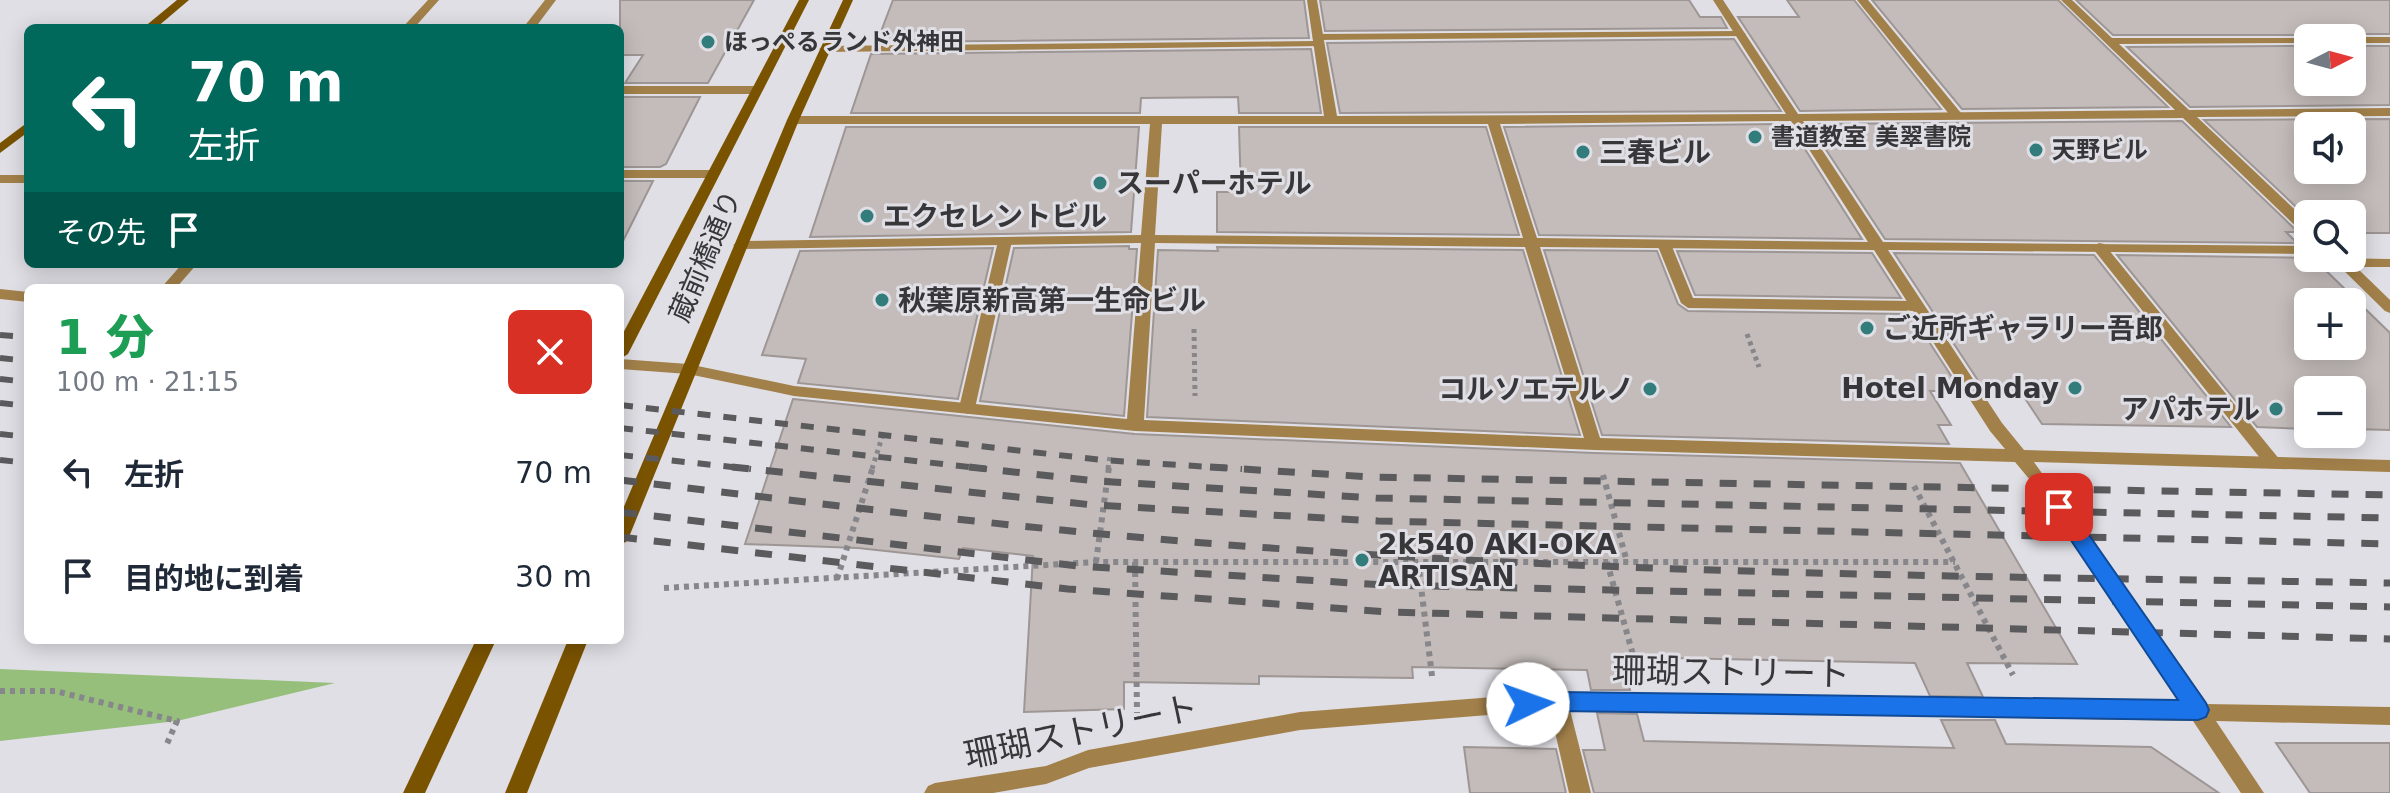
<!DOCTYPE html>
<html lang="ja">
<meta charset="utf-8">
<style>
body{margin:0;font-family:"DejaVu Sans","Noto Sans JP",sans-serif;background:#f6f6f7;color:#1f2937;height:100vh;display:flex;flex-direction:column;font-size:30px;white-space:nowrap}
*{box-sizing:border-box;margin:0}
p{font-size:26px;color:#747a83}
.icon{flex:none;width:44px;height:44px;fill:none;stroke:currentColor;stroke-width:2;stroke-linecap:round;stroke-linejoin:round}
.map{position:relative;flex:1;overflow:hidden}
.drawer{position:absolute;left:24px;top:284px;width:600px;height:360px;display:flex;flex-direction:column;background:#fff;border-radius:12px;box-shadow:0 4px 20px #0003}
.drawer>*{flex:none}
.hud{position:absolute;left:24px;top:24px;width:600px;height:244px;border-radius:12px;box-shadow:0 4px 20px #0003;background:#00695c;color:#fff;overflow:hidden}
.needle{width:52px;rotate:84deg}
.fabs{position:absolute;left:2294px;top:24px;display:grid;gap:16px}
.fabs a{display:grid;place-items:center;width:72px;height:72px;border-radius:12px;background:#fff;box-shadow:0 4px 20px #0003;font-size:40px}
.pin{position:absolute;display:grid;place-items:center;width:68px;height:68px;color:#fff;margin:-34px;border-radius:16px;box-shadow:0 4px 12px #0006}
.me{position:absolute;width:88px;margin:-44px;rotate:87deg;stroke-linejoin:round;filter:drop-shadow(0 0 6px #0008)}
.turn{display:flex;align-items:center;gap:28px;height:168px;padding:0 32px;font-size:36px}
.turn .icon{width:104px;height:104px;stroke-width:2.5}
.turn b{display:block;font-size:56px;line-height:68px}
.then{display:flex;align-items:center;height:76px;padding:0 32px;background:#0003;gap:16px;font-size:30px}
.round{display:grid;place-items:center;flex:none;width:84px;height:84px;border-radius:12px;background:#f6f6f7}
.summary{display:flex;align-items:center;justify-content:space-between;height:136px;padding:0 32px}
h1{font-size:48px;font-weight:800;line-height:60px;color:#1e9e55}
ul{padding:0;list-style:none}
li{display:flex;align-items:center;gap:24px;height:104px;padding:0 32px}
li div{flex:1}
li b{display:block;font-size:30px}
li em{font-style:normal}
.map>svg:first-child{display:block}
.green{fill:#95bf7b}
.building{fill:#c3bcba;stroke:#9d9694;stroke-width:2;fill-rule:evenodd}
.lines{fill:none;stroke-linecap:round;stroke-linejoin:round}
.path-far1{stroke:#87868b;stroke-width:5;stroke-dasharray:4 4;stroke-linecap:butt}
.path{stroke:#87868b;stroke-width:6;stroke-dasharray:5 5;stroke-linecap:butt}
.lane{fill:#a2804a;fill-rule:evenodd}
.street{fill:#a2804a;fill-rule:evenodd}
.secondary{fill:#7a5300;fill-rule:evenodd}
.rail-far1{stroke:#5b5a5d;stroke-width:6;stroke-dasharray:13 13;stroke-linecap:butt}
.rail{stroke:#5b5a5d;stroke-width:7;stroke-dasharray:17 17;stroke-linecap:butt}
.route{fill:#1a73e8;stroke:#114b97;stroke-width:2}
.poi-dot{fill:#337c7c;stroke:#e0dfe5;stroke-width:3}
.labels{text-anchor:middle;stroke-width:6;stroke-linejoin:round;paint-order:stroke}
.far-poi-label{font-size:24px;font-weight:bold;fill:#373639;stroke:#e0dfe5;text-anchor:start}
.poi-label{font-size:28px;font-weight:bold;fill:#373639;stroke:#e0dfe5;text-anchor:start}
.street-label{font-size:28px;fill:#373639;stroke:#e0dfe5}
.near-street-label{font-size:34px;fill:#373639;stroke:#e0dfe5}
</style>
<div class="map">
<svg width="2390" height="793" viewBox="0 0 2390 793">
<rect width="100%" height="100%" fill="#e0dfe5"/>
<path class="green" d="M0 669 335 683 177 721 0 741Z"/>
<g class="building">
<path d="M620 0H754L708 83H625L643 55H620Z"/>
<path d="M893 0H1304L1309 38 877 42Z"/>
<path d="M1320 0H1689L1700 17H1721L1727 28 1325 31Z"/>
<path d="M1787 0H1854L1941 109 1800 111 1738 17H1799Z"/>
<path d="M1872 0H2058L2168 107 1962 109Z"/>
<path d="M2076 0H2390V34H2352L2345 38H2311L2308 35H2113Z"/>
<path d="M1734 39 1781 111 1340 113 1327 43Z"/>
<path d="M2308 46V82H2352V46H2390V105L2190 107 2127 47Z"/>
<path d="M1311 49 1321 113H1239L1238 97 1141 98 1140 113H851L871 54Z"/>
<path d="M620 97H700L666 164 660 167H620Z"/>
<path d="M2390 119V233H2352V214H2308V218L2204 120ZM2308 126H2352V170H2308Z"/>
<path d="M2182 121 2298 232H2286L2297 243 1885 239 1809 124Z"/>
<path d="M1789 124 1862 239 1539 235 1504 127Z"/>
<path d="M846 127H1139L1131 232 810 237Z"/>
<path d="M1239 127H1486L1519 235 1217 232V192H1241Z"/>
<path d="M620 181H653L620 247Z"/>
<path d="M1129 246V249H1137L1124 416 980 401 1014 248Z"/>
<path d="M1217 247 1523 250 1580 435 1147 417 1158 250 1218 251Z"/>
<path d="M993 248 958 399 798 383 806 359 762 355 800 251Z"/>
<path d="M1544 250 1657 251 1678 304 1688 311 1911 314 1961 391H1930L1951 425H1938L1949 444 1602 435Z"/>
<path d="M1677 251 1872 253 1901 298 1695 295Z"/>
<path d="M1894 253 2094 255 2231 427 2042 424 2020 391H1985Z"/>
<path d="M2117 255 2313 258 2390 333V430L2352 429V390H2308V429L2257 427ZM2308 302H2352V346H2308Z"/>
<path d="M793 399 1135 434 1594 453 1960 463 2077 664 1967 663 1983 697 1930 696 1915 663 1622 657 1630 690H1591L1587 670 1412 667 1413 678 1259 676V684L1124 682V709L1024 712 1033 556 963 548 959 559 858 548 745 544Z"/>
<path d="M1597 713 1637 714 1644 741 1954 748 1941 720H1995L2006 744 2151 747 2219 793H1594L1583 750H1605Z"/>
<path d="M2276 743H2390V793H2310Z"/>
<path d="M1464 747 1556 749 1566 793H1470Z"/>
</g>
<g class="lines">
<g class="path-far1">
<path d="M1194 329 1195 396"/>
<path d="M1747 334 1759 367"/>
<path d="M872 469 884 431"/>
<path d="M1108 469 1110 456"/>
</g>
<g class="path">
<path d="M1603 475 1627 562"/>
<path d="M1914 486 2013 675"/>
<path d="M1096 562 1109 467"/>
<path d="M1135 562 1137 713"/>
<path d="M1418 562 1432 676"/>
<path d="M1607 562 1637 669"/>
<path d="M837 579 873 467"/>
<path d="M664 588 1096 562H1955"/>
<path d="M0 691H55L177 721 166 746"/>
</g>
<g class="lane">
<path d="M545 0H556L535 28H523Z"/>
<path d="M1857 0H1868L1961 113V119H1953Z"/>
<path d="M1740 31 1746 34 1744 36 1318 40 1312 37 1318 34Z"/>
<path d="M1319 41 1323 42V46L825 52 819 49 825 46Z"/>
<path d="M1005 237 1012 241 975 408 967 414 959 408 998 241Z"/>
<path d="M1664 240 1671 244 1693 298 1917 301 1924 306 1917 311 1688 308 1681 303 1657 244Z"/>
<path d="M2099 243 2104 244 2280 460 2282 464 2280 468H2268L2094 250 2092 247Z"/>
</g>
<g class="street">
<path d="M428 0H439L414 28H402Z"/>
<path d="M1307 0H1317L1337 116 1786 114 1713 0H1723L1798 114 2175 110 2061 0H2072L2112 38H2312H2308V43L2119 44 2189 110 2390 108V116L2197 117 2308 222V234L2303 233 2183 118 1803 121 1883 242 2308 246V254L1888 250 2002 423 2024 450 2390 460V472L2034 462 2204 704 2390 707V725L2216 721 2264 793H2241L2193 721 1570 710 1591 793H1569L1550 710 1300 730 1089 768 1046 784 993 793H924L928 786 935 783 1046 766 1088 750 1300 712 1558 692 2181 704 2035 486 2015 462 1594 450 1135 431 794 396 688 374 620 369V359L688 364 794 386 1127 419 1141 243 740 249 733 245 740 241 1141 235 1150 124H793L787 120 793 116H1324ZM1791 121 1868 242 1537 238 1500 124ZM1162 124H1488L1523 238 1155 235ZM1155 243 1525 247 1584 438 1144 420ZM1540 247 1874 250 1990 431 2005 449 1600 438Z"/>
<path d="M2352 37H2390V43H2352V38H2348Z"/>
<path d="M620 86H757L763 90 757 94H620Z"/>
<path d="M620 170H713L720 174 713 178H620Z"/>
<rect x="0" y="175" width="28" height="8"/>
<path d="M2331 258 2390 259V267H2356L2390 300V313L2385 311Z"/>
<path d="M182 264H197L176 288H161Z"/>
<path d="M0 289 28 292V302L0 299Z"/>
</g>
<g class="secondary">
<path d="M177 0H189L156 28H143Z"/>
<path d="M799 0H809L628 354 620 359V339Z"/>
<path d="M843 0H853L799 120 629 537 626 542 620 544V516L787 120Z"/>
<path d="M28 122V132L0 153V143Z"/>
<path d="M476 640H496L425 793H403Z"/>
<path d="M568 640H588L527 793H505Z"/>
</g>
<g class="rail-far1">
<path d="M0 335 28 337"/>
<path d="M0 358 28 361"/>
<path d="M0 379 28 382"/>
<path d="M0 403 28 406"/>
<path d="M620 405 1102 460 1242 469"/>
<path d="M620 428 987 469"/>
<path d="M0 434 28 437"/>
<path d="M620 455 751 469"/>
<path d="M0 460 28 463"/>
</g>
<g class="rail">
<path d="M732 467 1093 505 1378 521 2390 544"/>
<path d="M969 467 1096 481 1376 498 2390 518"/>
<path d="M1210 467 1372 477 2390 495"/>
<path d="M620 480C841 506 1063 534 1285 549 1653 575 2022 577 2390 583"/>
<path d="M620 512 1078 566 1385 585 2390 607"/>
<path d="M620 537 1068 589 1389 612 2390 639"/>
</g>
</g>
<path class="route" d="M2059 500 2066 502 2206 703 2209 710 2206 717 2198 720 1558 711 1528 713 1520 710 1516 704 1520 697 1558 692 2178 700 2052 512 2049 507 2052 502Z"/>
<g class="poi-dot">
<circle cx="708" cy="42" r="8"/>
<circle cx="1755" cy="137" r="8"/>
<circle cx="2036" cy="150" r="8"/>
<circle cx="1583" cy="152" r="8"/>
<circle cx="1100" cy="183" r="8"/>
<circle cx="867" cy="216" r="8"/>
<circle cx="882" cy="300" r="8"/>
<circle cx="1867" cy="328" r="8"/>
<circle cx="2075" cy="388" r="8"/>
<circle cx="1650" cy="389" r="8"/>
<circle cx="2276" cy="409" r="8"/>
<circle cx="1362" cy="560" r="8"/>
</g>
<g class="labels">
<g class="far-poi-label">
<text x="724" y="50">ほっぺるランド外神田</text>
<text x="1771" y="145">書道教室 美翠書院</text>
<text x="2052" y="158">天野ビル</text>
</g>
<g class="poi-label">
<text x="1599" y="162">三春ビル</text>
<text x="1116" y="193">スーパーホテル</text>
<text x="883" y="226">エクセレントビル</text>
<text x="898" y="310">秋葉原新高第一生命ビル</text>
<text x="1883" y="338">ご近所ギャラリー吾郎</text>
<text x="2059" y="398" text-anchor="end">Hotel Monday</text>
<text x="1634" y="399" text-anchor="end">コルソエテルノ</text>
<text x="2260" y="419" text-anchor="end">アパホテル</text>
<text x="1378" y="554">2k540 AKI-OKA<tspan x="1378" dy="32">ARTISAN</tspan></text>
</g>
<g class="street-label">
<text transform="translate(705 256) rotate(-67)" y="10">蔵前橋通り</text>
</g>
<g class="near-street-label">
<text transform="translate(1731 672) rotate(1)" y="12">珊瑚ストリート</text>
<text transform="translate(1081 731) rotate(-12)" y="12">珊瑚ストリート</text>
</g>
</g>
</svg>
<div class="fabs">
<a><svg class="needle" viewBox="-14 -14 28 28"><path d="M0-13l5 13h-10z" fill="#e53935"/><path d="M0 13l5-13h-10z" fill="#747a83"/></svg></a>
<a><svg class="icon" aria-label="sound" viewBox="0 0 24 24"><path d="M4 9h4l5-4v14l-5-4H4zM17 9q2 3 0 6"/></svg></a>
<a><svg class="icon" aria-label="search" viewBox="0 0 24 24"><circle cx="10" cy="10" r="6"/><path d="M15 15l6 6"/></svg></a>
<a>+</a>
<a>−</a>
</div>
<div class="pin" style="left:2059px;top:507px;background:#d93025"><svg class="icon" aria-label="arrive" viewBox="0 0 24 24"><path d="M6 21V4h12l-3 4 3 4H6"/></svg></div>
<svg class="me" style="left:1528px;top:704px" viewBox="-20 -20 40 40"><circle r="19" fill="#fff"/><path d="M0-13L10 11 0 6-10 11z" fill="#1a73e8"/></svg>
<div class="hud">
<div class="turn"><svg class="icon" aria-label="left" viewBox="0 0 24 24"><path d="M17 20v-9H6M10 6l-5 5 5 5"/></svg><div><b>70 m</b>左折</div></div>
<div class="then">その先<svg class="icon" aria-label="arrive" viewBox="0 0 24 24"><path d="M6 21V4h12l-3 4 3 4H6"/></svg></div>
</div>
<section class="drawer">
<div class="summary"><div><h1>1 分</h1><p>100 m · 21:15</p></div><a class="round" style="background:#d93025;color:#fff"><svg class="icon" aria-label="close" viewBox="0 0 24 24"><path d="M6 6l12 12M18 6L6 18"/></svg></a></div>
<ul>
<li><svg class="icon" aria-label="left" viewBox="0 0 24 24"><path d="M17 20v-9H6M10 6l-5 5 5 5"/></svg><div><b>左折</b></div><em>70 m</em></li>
<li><svg class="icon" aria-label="arrive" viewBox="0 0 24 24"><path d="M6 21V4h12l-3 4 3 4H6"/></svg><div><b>目的地に到着</b></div><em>30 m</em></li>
</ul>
</section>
</div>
